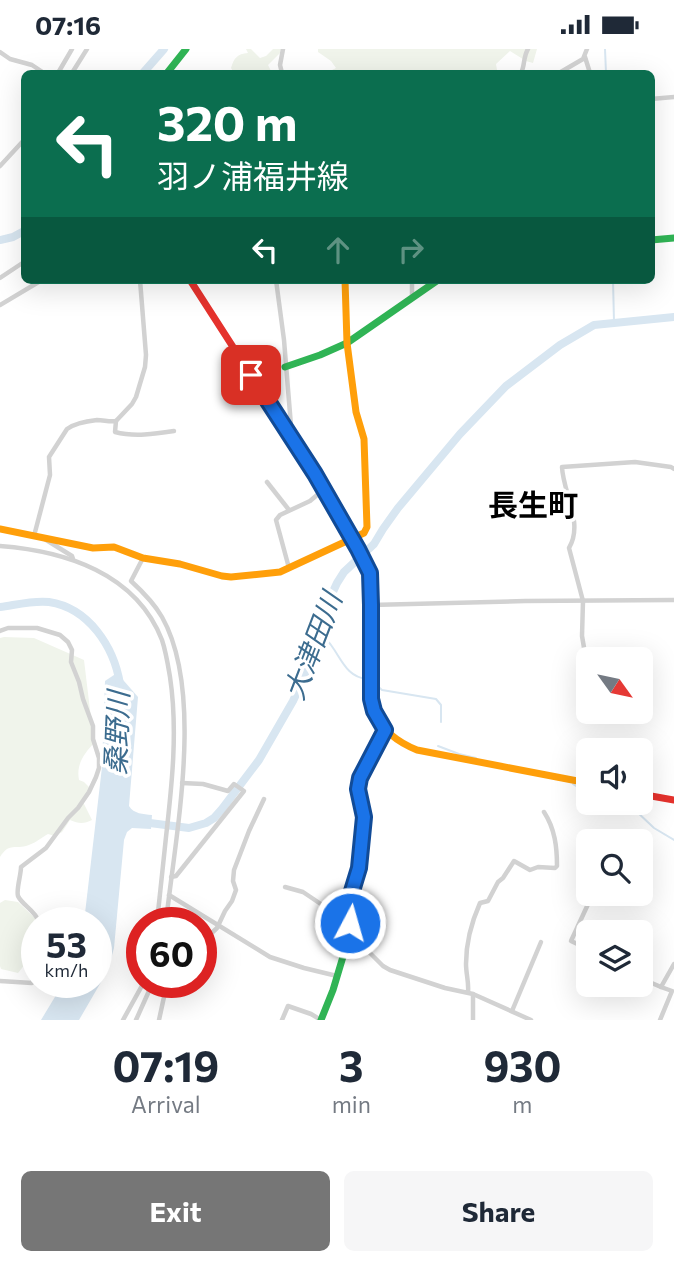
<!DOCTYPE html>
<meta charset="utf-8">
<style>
body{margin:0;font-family:Commissioner,"Noto Sans JP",sans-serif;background:#f6f6f7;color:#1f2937;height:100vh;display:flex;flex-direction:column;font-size:26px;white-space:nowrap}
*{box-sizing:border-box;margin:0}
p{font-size:23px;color:#747a83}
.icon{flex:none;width:38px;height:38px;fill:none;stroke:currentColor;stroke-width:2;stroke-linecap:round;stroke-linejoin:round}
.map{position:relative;height:971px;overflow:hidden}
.drawer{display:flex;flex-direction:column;background:#fff;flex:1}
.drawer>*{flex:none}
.top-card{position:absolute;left:21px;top:21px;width:634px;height:214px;border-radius:10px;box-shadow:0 7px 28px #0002;background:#0b6e4f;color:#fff;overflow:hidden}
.needle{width:46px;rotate:123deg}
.buttons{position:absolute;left:576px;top:598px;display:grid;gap:14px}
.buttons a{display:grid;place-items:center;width:77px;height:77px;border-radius:10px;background:#fff;box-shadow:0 7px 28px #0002;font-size:35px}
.speed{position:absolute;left:21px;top:858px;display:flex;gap:14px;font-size:35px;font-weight:700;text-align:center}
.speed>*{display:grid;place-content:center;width:91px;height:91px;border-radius:50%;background:#fff;box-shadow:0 7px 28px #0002;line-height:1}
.speed small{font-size:18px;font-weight:400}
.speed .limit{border:10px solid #d22;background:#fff;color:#111}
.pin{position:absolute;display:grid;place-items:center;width:60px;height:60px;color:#fff;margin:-30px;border-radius:14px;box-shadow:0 4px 10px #0006}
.me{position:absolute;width:77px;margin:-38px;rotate:6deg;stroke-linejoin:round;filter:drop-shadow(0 0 5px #0008)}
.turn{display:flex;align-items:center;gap:24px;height:147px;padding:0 21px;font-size:32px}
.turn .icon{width:91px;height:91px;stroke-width:2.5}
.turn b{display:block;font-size:49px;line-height:60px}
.lanes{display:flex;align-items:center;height:66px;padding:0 21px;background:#0003;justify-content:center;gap:35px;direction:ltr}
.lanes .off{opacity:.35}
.eta{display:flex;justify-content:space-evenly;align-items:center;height:119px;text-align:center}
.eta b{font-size:42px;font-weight:700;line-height:49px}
.action{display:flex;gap:14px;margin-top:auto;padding:14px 21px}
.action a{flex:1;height:80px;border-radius:10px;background:#767676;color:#fff;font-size:28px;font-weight:700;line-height:80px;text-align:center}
.action a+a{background:#f6f6f7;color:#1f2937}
.status{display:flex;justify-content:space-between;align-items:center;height:49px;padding:0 35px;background:#fff;direction:ltr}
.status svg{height:19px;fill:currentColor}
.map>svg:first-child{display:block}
.green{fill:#f0f4eb}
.water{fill:#d8e6f1}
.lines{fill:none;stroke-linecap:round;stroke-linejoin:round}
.stream{stroke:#d8e6f1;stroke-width:2}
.river{stroke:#d8e6f1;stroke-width:8}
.street{stroke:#d2d2d2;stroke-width:4.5}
.fast{stroke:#30b455;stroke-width:7}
.slow{stroke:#ff9f0a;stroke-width:7}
.jam{stroke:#e5322d;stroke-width:7}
.route-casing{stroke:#114b97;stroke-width:18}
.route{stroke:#1a73e8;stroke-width:12}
.labels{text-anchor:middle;stroke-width:7;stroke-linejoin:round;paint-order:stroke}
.water-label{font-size:28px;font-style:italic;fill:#3c6c8f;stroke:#fff}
.quarter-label{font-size:30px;font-weight:bold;fill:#000;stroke:#fff}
</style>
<div class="status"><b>07:16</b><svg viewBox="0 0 49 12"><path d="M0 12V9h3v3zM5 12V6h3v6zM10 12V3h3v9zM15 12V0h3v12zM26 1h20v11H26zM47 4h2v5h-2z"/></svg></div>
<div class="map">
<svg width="674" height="971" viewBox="0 0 674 971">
<rect width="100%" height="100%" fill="#fff"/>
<g class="green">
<path d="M246 0H251L260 9 266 7 273 0H281L280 4 268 16 272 24H234L231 19C234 9 237 5 248 4Z"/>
<path d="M318 0H537L533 14 526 12 510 2 496 15 497 21 496 24H326L336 19 331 12 318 3Z"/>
<path d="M4 588 34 589 84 611 94 694C84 705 76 715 79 731L84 733 90 739 82 751 92 771C84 775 79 775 70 771L62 783 55 787 48 785C41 789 34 795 26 797 13 800 9 794 0 808V589Z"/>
<path d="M5 851 18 853 38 872 48 873H37V913L26 914 18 924 1 920 0 917V854Z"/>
</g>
<path class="water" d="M117 624 138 648 129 757C134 765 143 765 152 766L151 780 132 779 127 783 124 791 114 899 108 921 79 971H41L64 933H96V873H84L102 718 105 632Z"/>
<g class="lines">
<g class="stream">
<path d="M605 0 606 24"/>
<path d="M613 231 614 273"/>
<path d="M319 584C323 588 328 592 331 596 342 611 347 628 367 630"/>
<path d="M375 635 382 641 436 650 441 656V673"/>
<path d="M438 697 459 705 476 709"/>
<path d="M573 735 588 745"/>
<path d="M624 754 635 761 654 779 674 791"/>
</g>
<g class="river">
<path d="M143 24 164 0"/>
<path d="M0 191 13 188 24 182"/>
<path d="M0 558C15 556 34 551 49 553 89 559 114 598 120 635"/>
<path d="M142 773 189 779 206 774 214 769 222 760 259 711 293 652 304 628 331 547 337 534 344 523 374 495 383 480 398 459 460 385 506 337 560 296 594 276 674 268"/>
</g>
<g class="street">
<path d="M0 3 10 10 32 16 44 24"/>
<path d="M585 8 590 24"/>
<path d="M58 24 72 0"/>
<path d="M72 24 87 0"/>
<path d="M282 24 280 16 283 0"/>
<path d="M521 24C525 17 523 8 528 0"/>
<path d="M559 24 583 10 587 0"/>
<path d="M651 50 674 48"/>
<path d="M0 117 24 91"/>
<path d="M0 229 24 213"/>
<path d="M140 231 146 306 145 318 136 348 132 355 116 372 115 383C134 388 155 385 174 382"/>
<path d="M276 231 284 291 292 389"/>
<path d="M412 231V249"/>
<path d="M0 256 42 231"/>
<path d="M267 433 289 461"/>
<path d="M34 487 50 426 49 408 67 380C75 374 88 372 97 371 104 371 109 373 116 372"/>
<path d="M43 489 72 507 73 510"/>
<path d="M0 497C65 502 136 524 162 591 166 603 168 616 170 628 178 681 172 735 166 788 163 816 160 845 157 873"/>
<path d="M143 509 131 532C143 543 154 554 162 568 205 644 175 788 166 873"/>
<path d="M289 519 276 471 280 466 310 452 323 441"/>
<path d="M371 556 525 552 674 551"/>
<path d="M0 582 8 579H37L60 586 68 593 72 601 71 613 79 633 83 650 93 677V690L99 709V719L96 728 89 743 78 759 68 769 46 799 21 818C21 826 16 841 18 847 22 856 35 861 39 873"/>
<path d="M586 610 582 587 583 552 569 499C584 474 563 444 562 418L635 413 671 418 674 420"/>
<path d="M171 828 176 827 244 742 234 735 228 742 203 735 182 734"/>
<path d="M285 838 303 843 349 874"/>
<path d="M169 846 270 908 304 919 337 927"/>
<path d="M348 891 367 901 383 917 390 921 445 939 473 945 531 971"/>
<path d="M201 894 217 879 225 862 232 852 236 841 233 832 234 821 249 782 264 750"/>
<path d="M588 900 571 892 589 853"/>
<path d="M640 929 661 938"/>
<path d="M0 932 32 934 37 915"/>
<path d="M468 943C469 933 466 925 466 915 466 895 472 872 480 854L488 852 498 833 503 829 514 812 530 821 538 818 555 819 557 817C557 798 555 780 544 763"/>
<path d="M473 945V971"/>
<path d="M512 962 541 893"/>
<path d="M123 971 144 933"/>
<path d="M136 971 153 933"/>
<path d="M159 971 164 948 173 933"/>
<path d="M282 971 288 957 311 965 321 971"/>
<path d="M660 971 672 942 661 938 674 915"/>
</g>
<g class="fast">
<path d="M167 24 186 0"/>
<path d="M651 191 674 189"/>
<path d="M285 318 320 306 347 294 438 231"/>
<path d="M321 971 333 941 348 891 352 842 359 819 364 768 359 750 358 740 360 729 385 681"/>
</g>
<g class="slow">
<path d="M0 480 93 499 114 498 143 509 180 515 222 527 231 528 280 523 364 484 367 478 364 390 356 363 347 294 345 231"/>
<path d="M371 603C371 650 366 680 417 701L588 734"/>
</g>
<g class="jam">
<path d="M190 231 305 410 366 513 370 524 371 534V603"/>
<path d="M640 745 674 751"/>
</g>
</g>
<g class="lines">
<defs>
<path id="route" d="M251 326 315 425 358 500 370 524 371 556V650L374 662 385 681 360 729 358 740 364 768 359 819 352 842 350 874"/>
</defs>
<use href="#route" class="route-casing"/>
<use href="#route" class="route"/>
</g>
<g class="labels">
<g class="water-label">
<text transform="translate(313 597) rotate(-69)" y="10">大津田川</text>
<text transform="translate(117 684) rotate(-88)" y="10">桑野川</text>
</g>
<g class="quarter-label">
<text x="533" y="467">長生町</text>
</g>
</g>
</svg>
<div class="buttons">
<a><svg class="needle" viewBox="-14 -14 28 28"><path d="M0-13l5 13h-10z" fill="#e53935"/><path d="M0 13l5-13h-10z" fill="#747a83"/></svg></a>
<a><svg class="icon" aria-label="sound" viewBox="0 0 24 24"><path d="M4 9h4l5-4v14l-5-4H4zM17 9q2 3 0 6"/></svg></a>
<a><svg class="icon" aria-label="search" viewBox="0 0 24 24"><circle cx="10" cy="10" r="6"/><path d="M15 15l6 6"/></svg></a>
<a><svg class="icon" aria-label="layers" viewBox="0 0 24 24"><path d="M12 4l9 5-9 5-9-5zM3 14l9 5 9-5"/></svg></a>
</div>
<div class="speed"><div>53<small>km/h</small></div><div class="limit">60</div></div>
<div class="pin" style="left:251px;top:326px;background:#d93025"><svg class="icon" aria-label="arrive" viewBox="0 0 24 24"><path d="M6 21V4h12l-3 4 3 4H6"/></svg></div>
<svg class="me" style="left:350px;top:874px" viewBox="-20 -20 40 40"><circle r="17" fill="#1a73e8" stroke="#fff" stroke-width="3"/><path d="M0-11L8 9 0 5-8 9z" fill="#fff"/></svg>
<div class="top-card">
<div class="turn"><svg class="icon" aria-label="left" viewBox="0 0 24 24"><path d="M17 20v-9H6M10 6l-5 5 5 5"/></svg><div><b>320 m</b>羽ノ浦福井線</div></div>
<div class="lanes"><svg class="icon" aria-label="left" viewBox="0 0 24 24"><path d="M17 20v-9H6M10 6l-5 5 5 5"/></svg><svg class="icon off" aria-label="ahead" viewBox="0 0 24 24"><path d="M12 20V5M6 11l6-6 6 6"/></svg><svg class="icon off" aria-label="right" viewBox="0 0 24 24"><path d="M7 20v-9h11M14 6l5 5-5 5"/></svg></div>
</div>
</div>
<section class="drawer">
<div class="eta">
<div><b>07:19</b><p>Arrival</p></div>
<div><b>3</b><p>min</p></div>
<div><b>930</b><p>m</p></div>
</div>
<div class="action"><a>Exit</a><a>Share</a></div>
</section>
